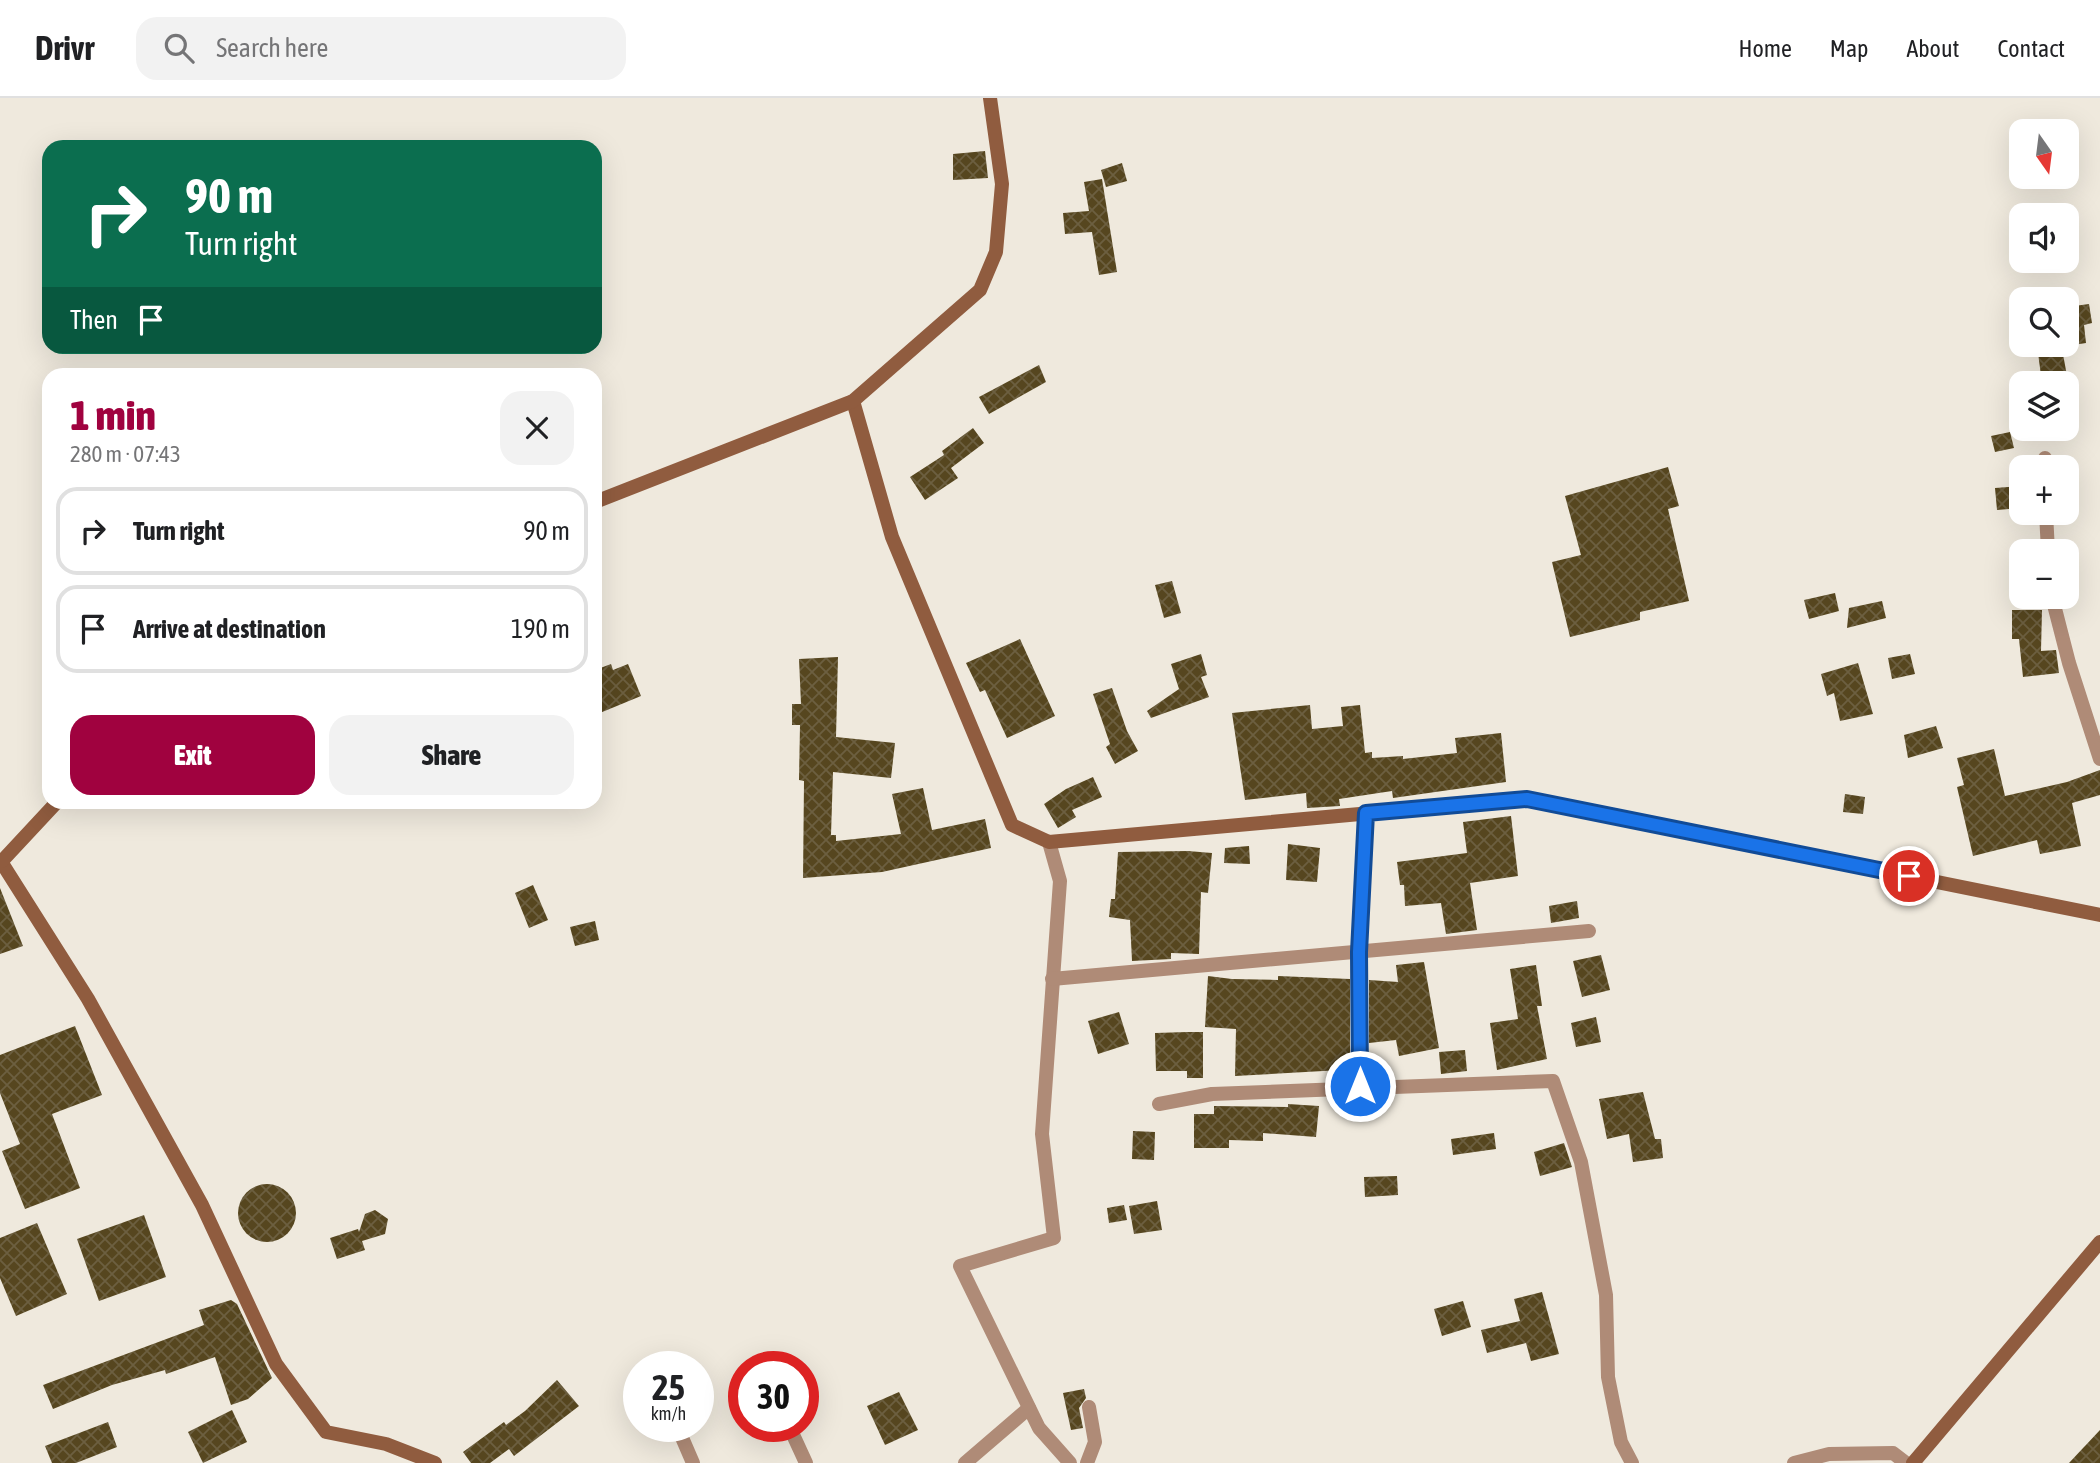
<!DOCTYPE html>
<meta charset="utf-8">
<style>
body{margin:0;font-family:"Asap Condensed",sans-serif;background:#f2f2f2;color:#202124;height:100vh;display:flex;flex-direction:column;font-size:26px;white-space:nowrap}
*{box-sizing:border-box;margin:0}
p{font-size:23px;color:#757577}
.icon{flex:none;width:38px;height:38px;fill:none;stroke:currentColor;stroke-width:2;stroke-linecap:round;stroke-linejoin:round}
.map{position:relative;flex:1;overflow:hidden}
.side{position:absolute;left:42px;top:270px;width:560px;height:441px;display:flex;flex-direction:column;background:#fff;border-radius:21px;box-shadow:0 7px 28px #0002}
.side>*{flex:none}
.guide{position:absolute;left:42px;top:42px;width:560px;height:214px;border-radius:21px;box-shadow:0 7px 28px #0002;background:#0b6e4f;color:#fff;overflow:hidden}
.needle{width:46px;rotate:166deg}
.tools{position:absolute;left:2009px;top:21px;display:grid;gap:14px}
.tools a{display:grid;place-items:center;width:70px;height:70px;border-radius:14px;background:#fff;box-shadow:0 7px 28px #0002;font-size:35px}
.speed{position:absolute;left:623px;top:1253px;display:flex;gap:14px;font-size:35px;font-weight:700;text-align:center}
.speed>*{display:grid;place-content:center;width:91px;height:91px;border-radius:50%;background:#fff;box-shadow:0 7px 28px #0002;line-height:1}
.speed small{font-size:18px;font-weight:400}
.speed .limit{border:10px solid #d22;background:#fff;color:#111}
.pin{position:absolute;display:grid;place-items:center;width:60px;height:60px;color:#fff;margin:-30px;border:4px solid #fff;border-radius:50%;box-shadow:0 2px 7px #0007}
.me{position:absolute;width:77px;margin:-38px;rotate:0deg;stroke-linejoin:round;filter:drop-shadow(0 0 5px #0008)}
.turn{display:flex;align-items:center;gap:24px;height:147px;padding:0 28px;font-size:32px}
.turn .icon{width:91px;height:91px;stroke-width:2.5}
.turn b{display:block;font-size:49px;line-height:60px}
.then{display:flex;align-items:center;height:66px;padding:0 28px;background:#0003;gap:14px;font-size:26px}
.round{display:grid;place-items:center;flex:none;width:74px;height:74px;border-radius:21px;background:#f2f2f2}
.overview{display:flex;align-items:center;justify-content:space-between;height:119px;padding:0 28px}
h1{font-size:42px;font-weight:800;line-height:52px;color:#a0023f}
.cta{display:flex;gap:14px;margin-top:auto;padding:14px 28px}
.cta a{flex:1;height:80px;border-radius:21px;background:#a0023f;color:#fff;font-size:28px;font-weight:800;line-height:80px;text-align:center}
.cta a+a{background:#f2f2f2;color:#202124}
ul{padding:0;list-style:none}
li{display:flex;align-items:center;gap:21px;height:88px;margin:0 14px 10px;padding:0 14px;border:4px solid #e0e0e0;border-radius:21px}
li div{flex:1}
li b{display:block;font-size:26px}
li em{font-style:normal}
header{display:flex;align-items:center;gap:42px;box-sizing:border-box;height:98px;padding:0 35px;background:#fff;border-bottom:2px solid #e0e0e0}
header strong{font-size:33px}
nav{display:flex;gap:38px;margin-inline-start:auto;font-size:24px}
.search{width:490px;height:63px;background:#f2f2f2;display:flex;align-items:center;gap:18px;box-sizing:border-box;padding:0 24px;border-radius:21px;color:#757577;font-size:26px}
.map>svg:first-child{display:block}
.building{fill:url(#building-cross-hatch)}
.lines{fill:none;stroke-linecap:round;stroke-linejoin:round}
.street{stroke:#af8b77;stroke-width:14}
.secondary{stroke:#905c3f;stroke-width:14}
.route-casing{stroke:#114b97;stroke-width:18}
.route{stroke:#1a73e8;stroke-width:12}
</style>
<header>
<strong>Drivr</strong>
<div class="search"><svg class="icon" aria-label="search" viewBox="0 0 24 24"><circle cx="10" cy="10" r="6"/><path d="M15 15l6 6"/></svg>Search here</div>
<nav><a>Home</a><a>Map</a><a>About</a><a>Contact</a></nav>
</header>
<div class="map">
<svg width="2100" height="1365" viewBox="0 0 2100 1365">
<defs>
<pattern id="building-cross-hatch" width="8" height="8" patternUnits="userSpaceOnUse" patternTransform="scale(1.75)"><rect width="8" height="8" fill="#56461f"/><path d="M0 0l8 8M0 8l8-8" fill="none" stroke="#6c5f40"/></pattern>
</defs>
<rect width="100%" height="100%" fill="#efe9dd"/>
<g class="building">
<path d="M985 53 988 80 953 82V56Z"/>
<path d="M1122 65 1127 83 1106 89 1101 72Z"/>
<path d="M1102 81 1117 174 1099 177 1092 134 1065 136 1063 115 1089 113 1084 84Z"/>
<path d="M2089 206 2092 225 2084 227 2086 245 2067 248V209Z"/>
<path d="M2062 251 2068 283 2042 285 2038 255Z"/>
<path d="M1039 267 1046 284 989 316 979 299Z"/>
<path d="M973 330 984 345 951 370 958 380 925 402 910 379 944 357 942 353Z"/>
<path d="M2010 334 2014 350 1995 354 1991 338Z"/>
<path d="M1668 369 1679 408 1668 411 1689 503 1640 514V522L1570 539 1552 464 1581 457 1565 398Z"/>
<path d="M2021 388V410L1997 412 1995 390Z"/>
<path d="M1172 483 1181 515 1164 520 1155 487Z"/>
<path d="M1835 495 1839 513 1809 521 1804 502Z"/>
<path d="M1882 503 1886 520 1847 530 1849 510Z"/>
<path d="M2012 512H2042L2041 553 2056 552 2059 575 2023 579 2019 541H2012Z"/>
<path d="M1020 541 1055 618 1007 640 985 592 980 594 966 565Z"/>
<path d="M1201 556 1207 577 1201 579 1209 599 1151 620 1147 613 1179 591 1171 566Z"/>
<path d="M1910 556 1915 576 1892 581 1888 560Z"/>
<path d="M838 559 836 639 895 645 891 680 833 674 831 737H836V743L901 736 892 696 923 690 932 732 985 721 991 750 882 774 803 780 804 683 799 682 800 627H792V606H801L799 561Z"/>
<path d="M1858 565 1873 616 1840 623 1834 595 1827 598 1821 576Z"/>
<path d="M611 566 613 572 628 566 641 598 595 617V572Z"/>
<path d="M1112 590 1127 633 1138 653 1115 666 1106 649 1110 646 1093 596Z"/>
<path d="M1310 607 1312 631 1343 628 1341 609 1360 607 1365 655 1372 654V660L1403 658V661L1457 655 1455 640 1501 635 1506 684 1393 700 1392 693 1339 701 1340 708 1307 710 1306 695 1245 702 1232 615Z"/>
<path d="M1936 628 1943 650 1908 660 1904 637Z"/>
<path d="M1994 651 2005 698 2067 684 2100 672V697L2072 705 2081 748 2040 756 2037 742 1973 758 1957 689 1964 687 1957 660Z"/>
<path d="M1093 679 1102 699 1072 712 1076 719 1058 730 1044 706 1066 691Z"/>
<path d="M1845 696 1865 699 1863 716 1843 714Z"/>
<path d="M1511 718 1518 778 1470 785 1477 832 1446 836 1441 805 1405 808 1404 787H1400L1397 764 1467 755 1463 724Z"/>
<path d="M1288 746 1320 750 1317 784 1286 782Z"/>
<path d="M1249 748 1250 766 1224 765 1225 750Z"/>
<path d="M1188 753 1212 755 1208 795 1201 794 1199 856 1171 855V861L1132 863 1130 822 1109 819 1111 801H1115L1118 754Z"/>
<path d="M533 787 548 822 529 830 515 795Z"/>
<path d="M0 790 23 848 0 856Z"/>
<path d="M1577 803 1579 820 1551 825 1549 808Z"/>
<path d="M595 823 599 842 575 848 570 829Z"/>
<path d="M1601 857 1610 892 1582 899 1573 863Z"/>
<path d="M1424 864 1439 950 1399 958 1396 942 1369 945V882L1398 884 1396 867Z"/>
<path d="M1536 867 1542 908H1537L1547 961 1497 972 1490 925 1518 921 1510 871Z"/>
<path d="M1208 878 1232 881 1278 882V878L1350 881V977H1341V972L1235 978 1236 931 1205 929Z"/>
<path d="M1119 914 1129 946 1098 956 1088 923Z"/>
<path d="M1596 919 1601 944 1576 949 1571 925Z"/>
<path d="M75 928 102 997 52 1016 80 1090 25 1111 2 1053 20 1046 0 995V957Z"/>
<path d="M1187 934H1203V980H1187V973H1156L1155 935Z"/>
<path d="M1465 952 1467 973 1441 976 1439 954Z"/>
<path d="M1643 994 1655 1041H1661L1663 1060 1633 1064 1629 1036 1607 1041 1599 1001Z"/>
<path d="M1288 1006 1319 1008 1316 1039 1263 1035V1043L1229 1042V1050H1194V1016H1214V1008L1288 1009Z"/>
<path d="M1133 1033 1155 1034 1154 1062 1132 1061Z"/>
<path d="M1494 1035 1496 1051 1453 1057 1451 1041Z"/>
<path d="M1564 1045 1572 1069 1540 1078 1534 1054Z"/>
<path d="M1397 1078 1398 1097 1365 1099 1364 1079Z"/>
<circle cx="267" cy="1115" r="29"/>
<path d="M1157 1103 1162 1132 1134 1136 1129 1108Z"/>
<path d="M1124 1107 1127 1122 1109 1125 1107 1110Z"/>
<path d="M375 1112 388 1121 385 1136 362 1143 365 1152 337 1161 330 1140 358 1131 359 1134 365 1116Z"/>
<path d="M144 1117 166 1179 99 1203 77 1141Z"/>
<path d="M37 1125 67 1196 16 1218 0 1180V1140Z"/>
<path d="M1542 1194 1559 1256 1531 1263 1526 1245 1487 1255 1481 1232 1520 1223 1514 1201Z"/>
<path d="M231 1202 237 1206 272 1280 248 1301 231 1307 215 1259 166 1276 165 1272 112 1287 53 1311 43 1287 204 1227 199 1212Z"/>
<path d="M1463 1203 1471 1229 1442 1238 1434 1211Z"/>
<path d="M557 1282 579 1308 514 1358 509 1351 490 1365H471L463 1354 504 1324 506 1327 525 1313Z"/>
<path d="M1084 1291 1086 1300 1079 1310 1083 1330 1071 1332 1063 1295Z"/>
<path d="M899 1294 918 1332 885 1347 867 1308Z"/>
<path d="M232 1312 247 1344 203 1365 188 1334Z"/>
<path d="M108 1324 117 1349 76 1365H52L45 1348Z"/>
<path d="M2100 1332V1365H2069Z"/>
</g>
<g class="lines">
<g class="street">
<path d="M2045 360V369"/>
<path d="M2046 415 2048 453"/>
<path d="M2052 499 2069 565 2100 661"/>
<path d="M1049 744 1060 783 1042 1036 1054 1140 960 1168 1039 1330 1070 1365"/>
<path d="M1052 881 1589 833"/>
<path d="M1360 988 1359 854 1366 715"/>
<path d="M1159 1006 1212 996 1553 983 1581 1064 1606 1197 1608 1279 1621 1344 1632 1365"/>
<path d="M677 1328 693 1365"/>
<path d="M789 1328 806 1365"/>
<path d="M965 1365 1029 1310"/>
<path d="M1087 1365 1095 1344 1089 1309"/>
<path d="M1794 1365 1829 1356 1893 1355 1906 1365"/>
</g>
<g class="secondary">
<path d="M853 303 892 439 1012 727 1049 744 1527 701 2100 817"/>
<path d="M595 404 853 303 980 192 996 154 1002 86 990 0"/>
<path d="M0 762 88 901 202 1107 276 1266 326 1334 386 1346 435 1365"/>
<path d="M2 763 57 704"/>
<path d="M1913 1365 2100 1144"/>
</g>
</g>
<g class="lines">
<defs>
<path id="route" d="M1360 988 1359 854 1366 715 1527 701 1909 778"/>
</defs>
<use href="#route" class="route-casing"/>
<use href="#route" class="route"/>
</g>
</svg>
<div class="tools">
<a><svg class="needle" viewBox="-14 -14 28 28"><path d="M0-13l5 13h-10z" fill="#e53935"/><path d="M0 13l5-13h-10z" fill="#757577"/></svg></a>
<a><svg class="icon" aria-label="sound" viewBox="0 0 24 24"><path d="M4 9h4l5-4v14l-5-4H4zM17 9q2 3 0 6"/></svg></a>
<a><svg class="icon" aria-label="search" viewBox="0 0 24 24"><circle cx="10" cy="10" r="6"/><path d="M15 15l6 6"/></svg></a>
<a><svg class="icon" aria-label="layers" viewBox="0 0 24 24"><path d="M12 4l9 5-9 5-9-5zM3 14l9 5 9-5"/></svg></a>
<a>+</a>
<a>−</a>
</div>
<div class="speed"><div>25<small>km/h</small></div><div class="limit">30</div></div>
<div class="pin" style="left:1909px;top:778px;background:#d93025"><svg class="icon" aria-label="arrive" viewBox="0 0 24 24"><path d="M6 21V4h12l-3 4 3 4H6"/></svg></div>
<svg class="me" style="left:1360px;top:988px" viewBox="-20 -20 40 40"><circle r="17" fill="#1a73e8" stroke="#fff" stroke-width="3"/><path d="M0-11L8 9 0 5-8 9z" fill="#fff"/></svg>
<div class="guide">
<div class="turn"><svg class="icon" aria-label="right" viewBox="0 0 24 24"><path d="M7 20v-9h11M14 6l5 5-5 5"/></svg><div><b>90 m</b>Turn right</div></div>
<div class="then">Then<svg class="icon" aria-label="arrive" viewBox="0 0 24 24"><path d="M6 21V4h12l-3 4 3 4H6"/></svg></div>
</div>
<section class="side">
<div class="overview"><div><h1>1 min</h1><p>280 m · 07:43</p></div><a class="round"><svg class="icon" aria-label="close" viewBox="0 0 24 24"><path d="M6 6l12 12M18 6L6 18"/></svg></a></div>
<ul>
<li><svg class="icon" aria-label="right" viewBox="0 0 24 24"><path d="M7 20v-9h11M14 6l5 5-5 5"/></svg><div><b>Turn right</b></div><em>90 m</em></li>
<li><svg class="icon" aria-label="arrive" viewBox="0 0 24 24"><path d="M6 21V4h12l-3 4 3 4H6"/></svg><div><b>Arrive at destination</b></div><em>190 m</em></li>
</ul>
<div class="cta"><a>Exit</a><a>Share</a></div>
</section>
</div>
